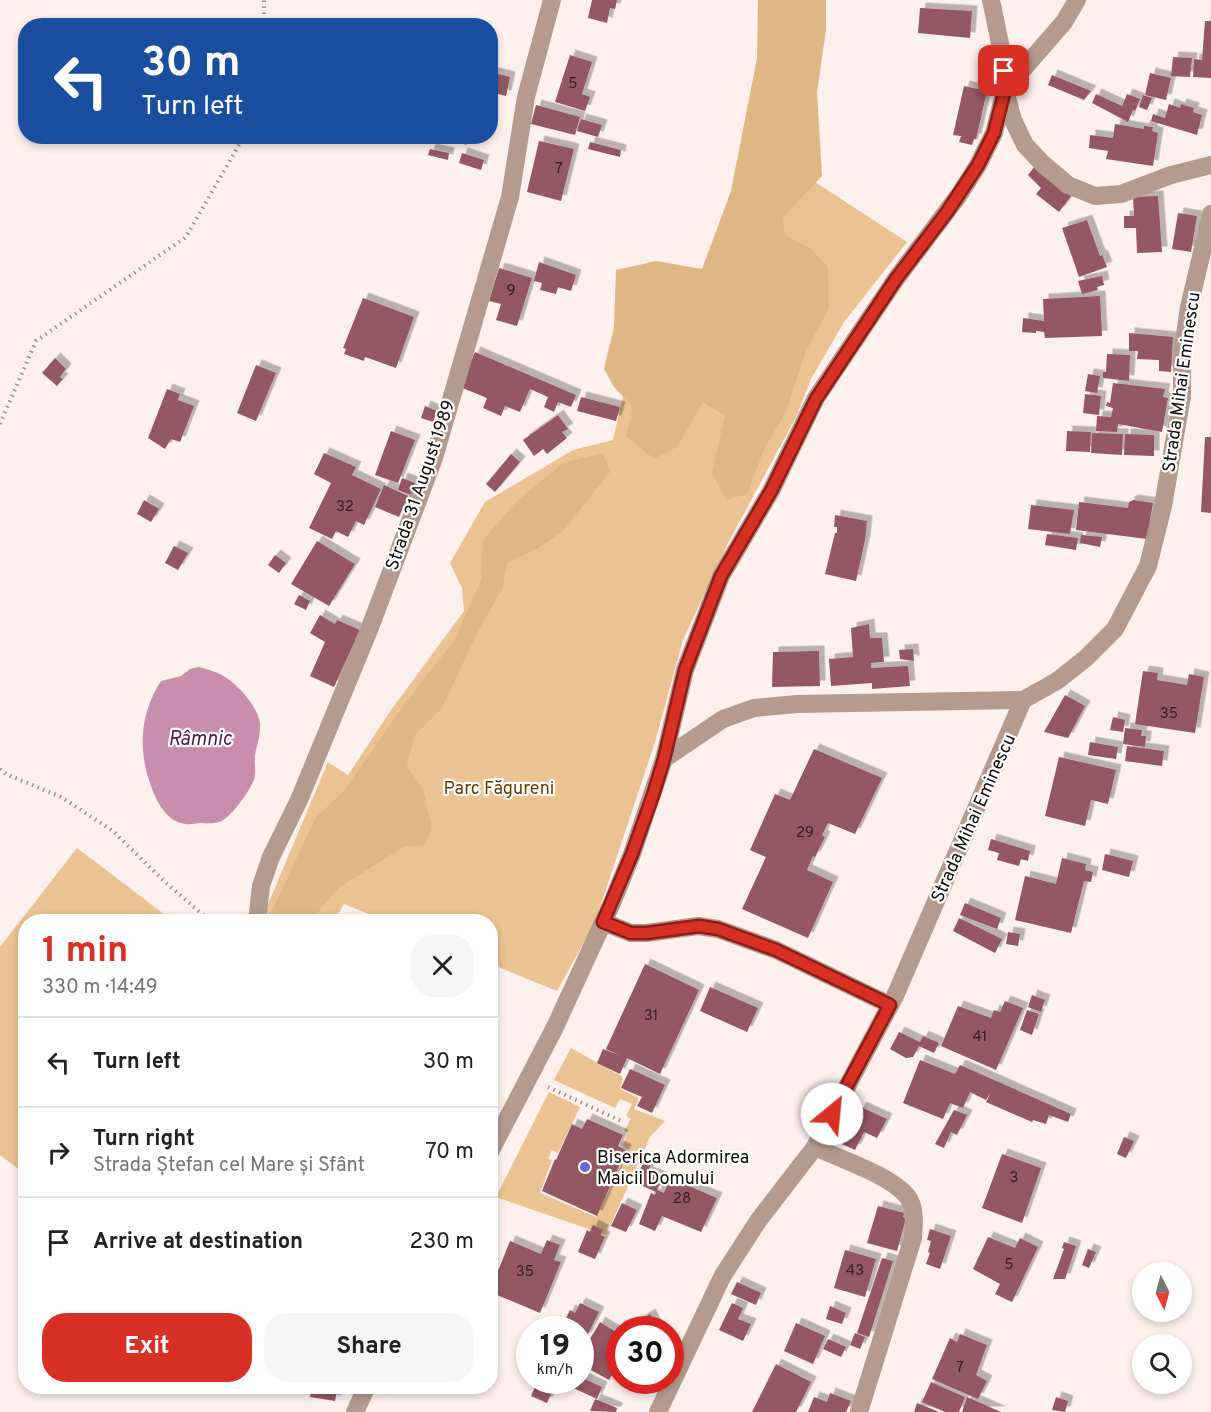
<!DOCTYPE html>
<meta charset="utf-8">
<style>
body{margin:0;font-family:Overpass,sans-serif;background:#f6f6f6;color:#222;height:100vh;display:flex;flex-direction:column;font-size:22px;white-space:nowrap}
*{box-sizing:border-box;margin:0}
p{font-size:20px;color:#767676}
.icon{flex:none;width:33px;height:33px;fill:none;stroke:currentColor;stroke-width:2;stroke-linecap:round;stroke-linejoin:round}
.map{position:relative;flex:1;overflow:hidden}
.sheet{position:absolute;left:18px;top:914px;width:480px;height:480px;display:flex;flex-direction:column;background:#fff;border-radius:24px;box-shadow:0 3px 9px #0003}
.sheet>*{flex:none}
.hud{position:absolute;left:18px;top:18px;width:480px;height:126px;border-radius:24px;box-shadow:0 3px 9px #0003;background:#1a4fa0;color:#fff;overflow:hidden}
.needle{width:39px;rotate:174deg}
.buttons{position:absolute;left:1132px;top:1262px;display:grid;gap:12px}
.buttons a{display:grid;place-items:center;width:60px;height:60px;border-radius:50%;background:#fff;box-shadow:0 3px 9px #0003;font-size:30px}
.speed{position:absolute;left:516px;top:1316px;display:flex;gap:12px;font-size:30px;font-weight:700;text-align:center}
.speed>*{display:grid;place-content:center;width:78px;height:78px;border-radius:50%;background:#fff;box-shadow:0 3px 9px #0003;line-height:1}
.speed small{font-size:15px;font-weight:400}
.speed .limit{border:9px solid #d22;background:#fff;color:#111}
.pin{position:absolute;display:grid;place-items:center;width:51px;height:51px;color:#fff;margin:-26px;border-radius:12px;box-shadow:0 3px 9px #0006}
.me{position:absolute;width:66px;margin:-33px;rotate:28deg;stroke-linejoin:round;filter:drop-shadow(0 0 4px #0008)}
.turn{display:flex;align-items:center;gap:21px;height:126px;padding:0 24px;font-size:27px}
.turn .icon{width:78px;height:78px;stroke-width:2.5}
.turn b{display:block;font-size:42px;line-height:51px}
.round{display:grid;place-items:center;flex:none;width:63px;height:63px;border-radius:24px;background:#f6f6f6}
.overview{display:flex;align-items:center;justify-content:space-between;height:102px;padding:0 24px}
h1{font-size:36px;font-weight:700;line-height:45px;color:#d93025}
.button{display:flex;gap:12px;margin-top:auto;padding:12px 24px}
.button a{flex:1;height:69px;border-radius:24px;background:#d93025;color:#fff;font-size:24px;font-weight:700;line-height:69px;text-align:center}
.button a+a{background:#f6f6f6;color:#222}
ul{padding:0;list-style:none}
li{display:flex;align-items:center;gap:18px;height:90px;padding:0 24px;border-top:2px solid #e0e0e0}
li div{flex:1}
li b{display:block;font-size:22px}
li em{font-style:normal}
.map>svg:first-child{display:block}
.green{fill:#ebc291}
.forest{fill:#dfb785}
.water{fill:#c88eac}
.building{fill:#945863;filter:url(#shadow)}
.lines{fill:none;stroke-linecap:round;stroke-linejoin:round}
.path{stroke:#9c918f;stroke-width:4;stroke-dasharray:1.5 4.5;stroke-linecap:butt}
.minor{stroke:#b59b8d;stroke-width:18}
.route-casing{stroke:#8d1f18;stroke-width:15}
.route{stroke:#d93025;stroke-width:10}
.poi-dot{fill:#6d63dd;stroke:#fff;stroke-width:2}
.labels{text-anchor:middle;stroke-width:4.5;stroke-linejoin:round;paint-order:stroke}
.number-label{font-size:15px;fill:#331f21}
.street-label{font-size:18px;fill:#130c0b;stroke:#fff}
.park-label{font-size:18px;fill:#684100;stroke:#fff}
.poi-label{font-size:18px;fill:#130c0b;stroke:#fff;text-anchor:start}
.water-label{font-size:20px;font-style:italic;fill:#5b1741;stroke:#fff}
</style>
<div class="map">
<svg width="1211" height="1412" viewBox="0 0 1211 1412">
<defs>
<filter id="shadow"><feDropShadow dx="5.5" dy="-5.5" stdDeviation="0" flood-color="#0004"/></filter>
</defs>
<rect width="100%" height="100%" fill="#fdf0ed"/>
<g class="green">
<path d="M760 146 907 242 844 322 811 379 797 415 728 543 683 640 655 742 595 922 557 991 491 964 490 921H385L344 904 334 921H270L266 909 328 762 348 775 391 710 464 611 462 588 450 563 485 502 573 450 613 440 652 268 708 289Z"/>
<path d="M77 848 173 921H26L25 1174 0 1155V947Z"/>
<path d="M571 1048 623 1077 620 1089 639 1098 634 1109 665 1121 650 1137 606 1235 496 1197 549 1092 580 1107 558 1153 552 1150 548 1159 552 1160 540 1193 596 1217 629 1150 622 1146 628 1133 624 1131 631 1119 626 1116 632 1104 620 1099 615 1108 554 1080Z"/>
</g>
<g class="forest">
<path d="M758 0H826V30L817 92 822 176 783 217 785 235 810 248 828 267 829 308 806 351 786 412 765 447 747 494 726 500 712 473 725 416 703 402 677 447 654 459 626 436 633 407 614 387 604 369 614 327 616 270 656 261 702 269 731 191 757 58Z"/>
<path d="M603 453 610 472 564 530 537 549 508 562 502 589 477 633 442 708 414 736 407 767 423 789 432 829 424 845 403 847 340 887 321 908 313 921H271L269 917 316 817 344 791 405 703 454 641 481 580 483 540 517 501 563 463Z"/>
</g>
<path class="water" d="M199 667C206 669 214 671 220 674 236 682 257 705 260 723 261 734 257 744 255 755 254 763 257 775 253 782 248 793 230 819 219 822 213 824 206 823 200 823 196 823 191 825 186 824 164 822 154 796 148 777 138 744 142 710 161 681L181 676 190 669Z"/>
<g class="building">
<path d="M592 0H617L615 9 610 8 607 23 588 18Z"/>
<path d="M920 8 972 11 970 38 918 33Z"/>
<path d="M1205 21H1211V78L1193 77 1194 59 1202 60Z"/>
<path d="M570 55 592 62 582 94 590 97 585 111 555 102Z"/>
<path d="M1173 57 1192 58 1190 77 1171 76Z"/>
<path d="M490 72 510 77 506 96 490 92Z"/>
<path d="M1150 73 1171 78 1166 100 1145 95Z"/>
<path d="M1052 75 1091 91 1084 100 1048 85Z"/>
<path d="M964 86 987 91 976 139H974L972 145 959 142 961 136 953 135Z"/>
<path d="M1096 94 1122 106 1127 94 1140 99 1135 111 1133 110 1128 122 1092 103Z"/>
<path d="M1143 95 1152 98 1147 110 1139 107Z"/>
<path d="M1169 104 1180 108 1181 104 1194 108 1193 112 1202 115 1197 135 1151 121 1153 114 1165 118Z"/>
<path d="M536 105 580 117 575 135 531 124Z"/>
<path d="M581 119 602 125 598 137 577 131Z"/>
<path d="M1115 124 1144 129V126L1153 127 1152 131 1158 133 1153 166 1106 159 1108 151 1089 148 1090 135 1113 138Z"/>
<path d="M444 136H469L466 145Z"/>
<path d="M539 141 574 149 561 201 527 192Z"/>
<path d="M590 142 621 150 620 157 588 149Z"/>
<path d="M430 149 449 153 448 160 428 155Z"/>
<path d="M462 153 484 160 481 170 459 163Z"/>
<path d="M1035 166 1072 195 1059 212 1036 194 1041 188 1028 175Z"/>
<path d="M1158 196 1162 252 1137 253 1136 228H1124V216H1134L1133 197Z"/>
<path d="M1178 213 1197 216 1191 252 1172 249Z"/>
<path d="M1087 220 1100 256 1102 255 1107 267 1079 277 1062 228Z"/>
<path d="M539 262 576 275 571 291 558 287 556 294 540 290 542 283 534 281Z"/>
<path d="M499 268 532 278 517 326 496 320 501 304 489 301Z"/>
<path d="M1102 276 1104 285 1097 287 1098 290 1082 294 1078 281Z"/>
<path d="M1100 296 1102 336 1045 338 1044 332 1036 331V333L1022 332 1023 318 1044 321 1043 299Z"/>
<path d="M363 298 414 317 396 368 365 357 364 361 344 354 346 349 343 348Z"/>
<path d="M1129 333 1173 337 1171 372 1159 371V360L1137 359 1138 351H1129Z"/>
<path d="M475 352 576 395 571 407 558 402 554 412 544 407 548 397 530 389 520 412 505 406 501 416 483 408 487 398 460 387Z"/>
<path d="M1107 354 1130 355 1129 381 1103 378V372H1106Z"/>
<path d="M55 358 66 369 60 377 63 379 57 386 42 373Z"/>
<path d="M256 365 276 373 256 421 237 413Z"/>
<path d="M1088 374 1100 376 1097 393 1085 391Z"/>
<path d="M1113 383 1165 389 1163 397 1168 398 1162 432 1118 424 1117 432 1096 431 1097 416 1111 417 1113 408 1106 406 1107 402 1110 403Z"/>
<path d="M167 389 180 394 178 400 194 406 180 442 171 439 165 449 148 438Z"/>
<path d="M1085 394 1101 396 1099 415 1083 413Z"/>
<path d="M581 397 620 407 616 421 577 411Z"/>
<path d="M425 406 437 411 433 422 421 418Z"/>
<path d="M558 415 568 429 562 432 567 438 547 454 543 449 534 456 523 440Z"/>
<path d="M391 431 415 440 398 483 375 475Z"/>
<path d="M1067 431 1091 432 1090 452 1066 451Z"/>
<path d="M1092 433 1123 434 1122 455 1091 453Z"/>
<path d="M1125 434 1154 435V456L1124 455Z"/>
<path d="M1205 437H1211V513L1201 512Z"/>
<path d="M324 453 356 467 352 475 381 489 364 525 356 521 348 537 336 531 332 539 309 528 331 483 314 474Z"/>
<path d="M511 454 520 462 495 492 486 484Z"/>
<path d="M402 478 415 483 411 495 398 490Z"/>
<path d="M384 485 408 496 399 517 375 507Z"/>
<path d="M144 500 159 509 151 522 137 514Z"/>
<path d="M1133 500 1153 503 1147 539 1076 530 1079 502 1128 508 1129 502Z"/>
<path d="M1031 505 1074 510 1070 534 1028 529Z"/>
<path d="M835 515 867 521 865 540 856 581 825 574 835 533H837V527H834Z"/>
<path d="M1047 534 1078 538 1076 550 1045 545Z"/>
<path d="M1081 535 1102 537 1100 547 1080 543Z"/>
<path d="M317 541 355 564 329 606 291 584Z"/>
<path d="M174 546 188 553 178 570 165 563Z"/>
<path d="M275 555 286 563 279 573 268 565Z"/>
<path d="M299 595 310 601 306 610 294 604Z"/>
<path d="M320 615 335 624 337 620 360 630 334 687 310 676 325 642 310 633Z"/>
<path d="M869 624 870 638H882L884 662 871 663V668L908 666 910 686 872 689V683L831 686 829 659 853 657 851 628Z"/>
<path d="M913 649 914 661 900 659 899 650Z"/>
<path d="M819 651 820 686 772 687 773 652Z"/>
<path d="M1143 671 1158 673 1157 680 1187 685 1189 674 1204 677 1195 733 1135 724Z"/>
<path d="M1065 695 1085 706 1068 738 1044 732Z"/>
<path d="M1113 717 1125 720 1123 732 1110 730Z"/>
<path d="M1125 728 1142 730 1141 736H1146L1145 747 1123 744Z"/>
<path d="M1090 742 1118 747 1116 759 1088 755Z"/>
<path d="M1127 746 1164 751 1162 766 1125 761Z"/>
<path d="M814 749 882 778 855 834 828 823 822 835 825 837 815 857 813 856 807 870 833 882 808 938 742 909 766 857 750 850 775 794 790 800Z"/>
<path d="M1059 757 1116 770 1108 804 1091 800 1085 826 1045 816Z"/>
<path d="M991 839 1030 851 1028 861 1021 859 1019 866 997 860 999 853 988 850Z"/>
<path d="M1105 854 1133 861 1129 877 1102 870Z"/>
<path d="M1062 858 1086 864 1085 870 1093 872 1091 882 1084 881 1071 933 1015 920 1025 876 1056 884Z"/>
<path d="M965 903 1001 918 997 929 960 915Z"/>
<path d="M959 918 1002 939 995 953 953 931Z"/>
<path d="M1008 932 1020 934 1018 946 1006 944Z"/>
<path d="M645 964 699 990 660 1074 627 1058 620 1074 597 1063 603 1049 621 1056 606 1049Z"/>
<path d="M710 987 758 1008 747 1032 700 1011Z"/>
<path d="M1032 995 1045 1000 1041 1012 1028 1007Z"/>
<path d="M1005 1001 1023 1008 996 1070 941 1046 958 1006 991 1018 994 1010 1000 1012Z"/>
<path d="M1027 1010 1039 1014 1032 1035 1020 1030Z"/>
<path d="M899 1032 920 1042 923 1036 939 1043 934 1053 919 1046 913 1057 906 1058 890 1049Z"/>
<path d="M920 1060 955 1074 960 1065 1071 1114 1068 1122 1049 1115 1046 1124 1033 1120 1032 1122 986 1102 991 1092 986 1100 970 1092 963 1108 950 1103 943 1119 903 1103Z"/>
<path d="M630 1069 665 1085 652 1113 637 1106 642 1097 621 1088Z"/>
<path d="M861 1107 887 1119 877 1138 864 1132 855 1150 842 1144Z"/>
<path d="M954 1110 967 1115 957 1135 951 1132 944 1148 935 1144Z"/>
<path d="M587 1119 623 1135 618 1146 626 1150 597 1216 542 1191 555 1159 556 1160 572 1124 582 1129Z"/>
<path d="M1124 1137 1134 1141 1126 1158 1117 1154Z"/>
<path d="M1002 1154 1041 1168 1022 1223 982 1208Z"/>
<path d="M646 1157 652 1160 648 1172 663 1178 657 1190 664 1193 670 1178 717 1198 701 1232 662 1216 655 1231 639 1224 651 1193 655 1195 656 1192 634 1182Z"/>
<path d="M622 1203 637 1210 626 1232 611 1226Z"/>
<path d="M878 1206 904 1213 903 1217 906 1218 897 1251 867 1243Z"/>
<path d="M593 1225 603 1230 601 1235 605 1237 595 1259 578 1252 587 1230 590 1232Z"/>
<path d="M930 1229 951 1236 940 1269 926 1264 930 1253 928 1252 931 1241 927 1240Z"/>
<path d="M988 1237 1015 1248 1020 1238 1038 1247 1012 1302 995 1294 1000 1284 973 1269Z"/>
<path d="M547 1240 560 1245 554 1260 561 1262 540 1313 490 1292V1273L496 1276 510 1241 541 1254Z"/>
<path d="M1064 1242 1076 1246 1065 1279H1053L1064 1249 1062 1248Z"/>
<path d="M1088 1249 1096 1252 1089 1268 1082 1265Z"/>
<path d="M845 1250 876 1259 865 1297 834 1288Z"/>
<path d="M882 1258 893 1261 869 1337 857 1333Z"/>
<path d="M737 1282 761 1293 756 1305 731 1294Z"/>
<path d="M580 1303 599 1312 586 1338 583 1337 580 1343V1329H562V1326L570 1310 575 1313Z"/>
<path d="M732 1303 743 1308 738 1319 751 1324 743 1341 719 1330Z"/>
<path d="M830 1306 846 1313 842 1324 826 1319Z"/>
<path d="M650 1314 657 1329H638L636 1323Z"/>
<path d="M600 1322 616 1332 620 1325 624 1329H620V1362L609 1380 580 1364V1356Z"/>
<path d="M796 1323 825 1336 813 1364 784 1351Z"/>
<path d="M855 1333 865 1337 860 1349 850 1345Z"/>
<path d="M960 1334 987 1345 976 1375 987 1381 978 1399 932 1379 950 1338 957 1342Z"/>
<path d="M828 1339 846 1347 841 1357 823 1349Z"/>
<path d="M776 1364 811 1382 796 1412H752Z"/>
<path d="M580 1377 602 1387 597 1399 569 1386 571 1380H580Z"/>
<path d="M538 1380H554L551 1387 554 1388 547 1403 531 1396Z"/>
<path d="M931 1382 965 1397 959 1412H945L922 1402Z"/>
<path d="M312 1386H338L335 1401 310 1397Z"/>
<path d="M830 1393 851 1401 846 1412H808L814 1397 827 1402Z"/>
<path d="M967 1397 1001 1412H962Z"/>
<path d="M1056 1397 1068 1401 1065 1412 1052 1410Z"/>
<path d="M595 1399 617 1408 616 1412 590 1411Z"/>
<path d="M917 1403 939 1412H914Z"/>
</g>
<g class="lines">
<g class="path">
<path d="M264 26V0"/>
<path d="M0 424 36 341 186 237 244 136"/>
<path d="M0 769 6 774 61 797 113 831 165 882 210 921"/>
<path d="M548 1087 621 1121"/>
</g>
<g class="minor">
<path d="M1077 0 1064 22 1005 90 1013 120 1025 145 1043 164 1068 185 1095 196 1121 194 1171 175 1211 165"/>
<path d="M664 759 723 719 754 708 797 704 1023 700"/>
<path d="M257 921 261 886 271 857 299 800 369 630 434 458 510 197 526 97 552 0"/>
<path d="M603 922 631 933H647L698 926 718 929 776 950 890 1005"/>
<path d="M815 1147C840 1159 890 1175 907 1196 916 1207 914 1225 913 1238L859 1412"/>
<path d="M490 1152 555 1027 612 903 632 854 664 759 685 670 721 576 771 491 816 398 896 279 959 195 978 165 994 133 1005 90 1002 53 991 0"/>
<path d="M355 1412 367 1386"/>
<path d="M658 1412 722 1277 758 1221 815 1147 895 996 1023 700 1057 681 1086 658 1115 629 1148 566 1163 506 1182 396V356L1189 307 1211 214"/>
</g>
</g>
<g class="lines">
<defs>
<path id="route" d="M832 1114 890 1005 776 950 718 929 699 926 647 933H631L603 922 632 854 653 795 664 759 685 670 721 576 771 491 816 399 896 279 947 212 978 165 994 133 1005 90 1004 71"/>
</defs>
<use href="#route" class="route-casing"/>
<use href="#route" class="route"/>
</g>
<circle class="poi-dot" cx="585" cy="1167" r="6"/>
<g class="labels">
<g class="number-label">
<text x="573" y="88">5</text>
<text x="559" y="173">7</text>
<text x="511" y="295">9</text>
<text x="345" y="511">32</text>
<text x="1169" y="718">35</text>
<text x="805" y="837">29</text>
<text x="651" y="1020">31</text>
<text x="980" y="1041">41</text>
<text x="1014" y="1182">3</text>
<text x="682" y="1203">28</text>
<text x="1009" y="1269">5</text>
<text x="855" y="1275">43</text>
<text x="525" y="1276">35</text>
<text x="960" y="1372">7</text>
</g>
<g class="street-label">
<text transform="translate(1181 382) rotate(-82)" y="6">Strada Mihai Eminescu</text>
<text transform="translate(420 485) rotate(-71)" y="6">Strada 31 August 1989</text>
<text transform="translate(973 818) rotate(-66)" y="6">Strada Mihai Eminescu</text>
</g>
<g class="park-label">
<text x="499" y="794">Parc Făgureni</text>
</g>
<g class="poi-label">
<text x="597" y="1163">Biserica Adormirea<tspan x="597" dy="21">Maicii Domului</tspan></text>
</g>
<g class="water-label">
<text x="200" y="745">Râmnic</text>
</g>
</g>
</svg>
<div class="buttons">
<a><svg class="needle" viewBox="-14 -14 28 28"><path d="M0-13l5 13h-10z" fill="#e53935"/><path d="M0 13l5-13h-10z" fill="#767676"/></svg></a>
<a><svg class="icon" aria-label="search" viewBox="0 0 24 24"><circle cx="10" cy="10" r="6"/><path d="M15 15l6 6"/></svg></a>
</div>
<div class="speed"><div>19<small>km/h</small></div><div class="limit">30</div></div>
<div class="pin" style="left:1004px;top:71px;background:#d93025"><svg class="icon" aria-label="arrive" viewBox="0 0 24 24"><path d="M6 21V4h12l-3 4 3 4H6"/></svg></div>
<svg class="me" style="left:832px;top:1114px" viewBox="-20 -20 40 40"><circle r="19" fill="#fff"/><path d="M0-13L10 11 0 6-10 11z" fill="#d93025"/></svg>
<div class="hud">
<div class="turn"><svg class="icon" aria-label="left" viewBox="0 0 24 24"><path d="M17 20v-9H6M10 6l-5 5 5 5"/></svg><div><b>30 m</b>Turn left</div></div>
</div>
<section class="sheet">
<div class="overview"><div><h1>1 min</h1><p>330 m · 14:49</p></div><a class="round"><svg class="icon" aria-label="close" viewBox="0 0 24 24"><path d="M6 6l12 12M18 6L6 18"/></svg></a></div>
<ul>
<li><svg class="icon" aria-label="left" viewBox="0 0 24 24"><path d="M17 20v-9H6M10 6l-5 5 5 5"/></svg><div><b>Turn left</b></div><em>30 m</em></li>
<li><svg class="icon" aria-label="right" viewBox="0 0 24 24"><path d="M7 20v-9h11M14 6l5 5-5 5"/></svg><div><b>Turn right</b><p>Strada Ștefan cel Mare și Sfânt</p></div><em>70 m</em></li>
<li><svg class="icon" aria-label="arrive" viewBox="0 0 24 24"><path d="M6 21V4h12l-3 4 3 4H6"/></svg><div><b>Arrive at destination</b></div><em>230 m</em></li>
</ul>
<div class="button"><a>Exit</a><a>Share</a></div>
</section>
</div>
